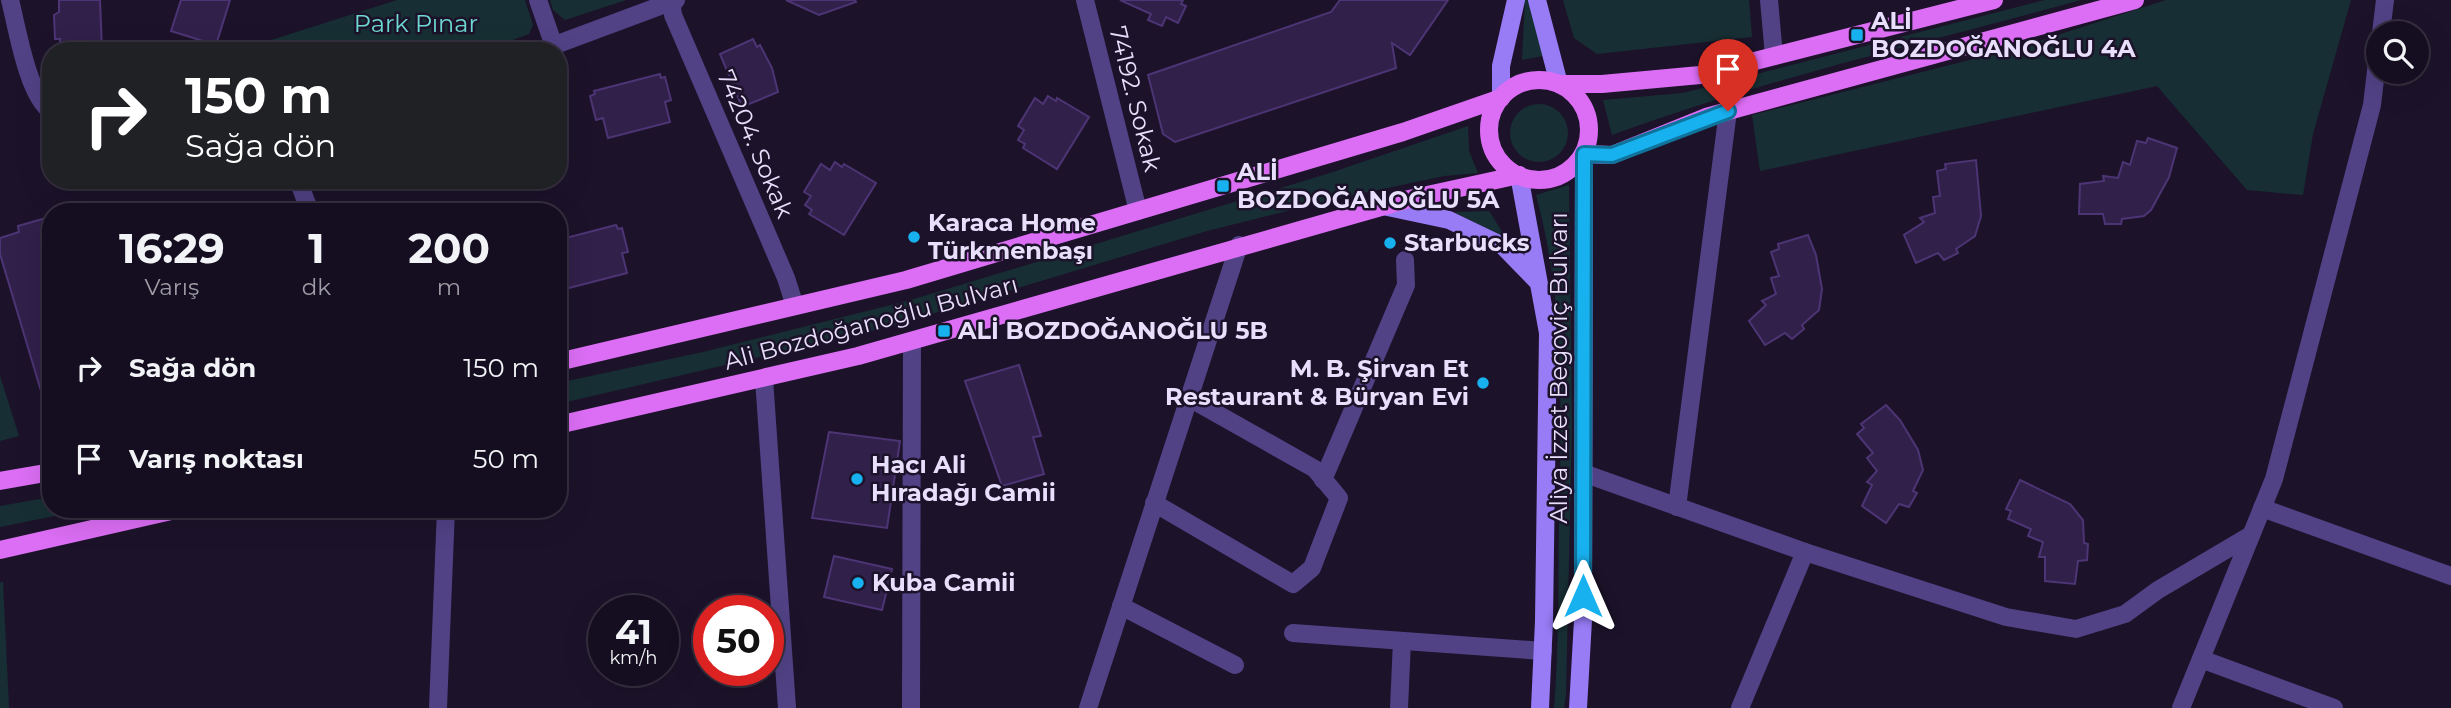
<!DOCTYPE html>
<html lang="tr">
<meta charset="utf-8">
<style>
body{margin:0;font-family:Montserrat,sans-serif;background:#1e1729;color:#f1f3f6;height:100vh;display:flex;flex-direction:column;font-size:26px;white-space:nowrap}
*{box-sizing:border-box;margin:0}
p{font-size:23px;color:#9d9ca5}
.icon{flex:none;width:38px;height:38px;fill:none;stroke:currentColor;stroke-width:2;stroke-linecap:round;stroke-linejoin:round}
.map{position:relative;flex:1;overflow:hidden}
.details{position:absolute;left:42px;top:203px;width:525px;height:315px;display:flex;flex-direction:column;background:#150e20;border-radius:28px;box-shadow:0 7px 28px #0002,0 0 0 2px #342e3e}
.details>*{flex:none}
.top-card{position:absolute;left:42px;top:42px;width:525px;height:147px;border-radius:28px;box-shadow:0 7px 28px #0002,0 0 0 2px #342e3e;background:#202124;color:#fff;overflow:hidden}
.buttons{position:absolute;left:2366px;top:21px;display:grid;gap:14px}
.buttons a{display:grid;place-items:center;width:63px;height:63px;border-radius:50%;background:#150e20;box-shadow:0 7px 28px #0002,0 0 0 2px #342e3e;font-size:35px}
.speed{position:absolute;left:588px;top:595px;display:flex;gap:14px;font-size:35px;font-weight:700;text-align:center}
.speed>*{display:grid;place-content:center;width:91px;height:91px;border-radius:50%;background:#150e20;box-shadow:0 7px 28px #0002,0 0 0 2px #342e3e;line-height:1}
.speed small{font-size:18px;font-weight:400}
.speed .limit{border:10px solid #d22;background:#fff;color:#111}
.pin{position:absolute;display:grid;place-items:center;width:60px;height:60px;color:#fff;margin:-72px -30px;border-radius:50% 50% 50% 0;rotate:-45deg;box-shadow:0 0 7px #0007}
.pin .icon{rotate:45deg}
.me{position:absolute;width:77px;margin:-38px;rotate:0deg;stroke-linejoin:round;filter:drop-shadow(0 0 5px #0008)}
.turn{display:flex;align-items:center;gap:24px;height:147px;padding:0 28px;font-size:32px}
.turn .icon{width:91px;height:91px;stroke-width:2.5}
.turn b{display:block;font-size:49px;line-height:60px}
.eta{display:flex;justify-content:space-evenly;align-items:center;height:119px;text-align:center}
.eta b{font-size:42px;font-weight:700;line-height:49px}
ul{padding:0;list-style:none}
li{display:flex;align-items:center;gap:21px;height:91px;padding:0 28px}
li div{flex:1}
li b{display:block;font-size:26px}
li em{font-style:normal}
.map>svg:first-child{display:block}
.green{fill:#172f34}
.building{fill:#31204a;stroke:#4d3474;stroke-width:2}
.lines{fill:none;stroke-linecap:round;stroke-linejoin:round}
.street{stroke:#514286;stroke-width:18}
.secondary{stroke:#977cf6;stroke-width:18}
.primary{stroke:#dc6ef5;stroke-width:18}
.route-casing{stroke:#10739b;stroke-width:18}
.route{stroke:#18b1ef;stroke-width:12}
.poi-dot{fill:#18b1ef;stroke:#1c132a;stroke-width:2.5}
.labels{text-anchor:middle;stroke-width:5;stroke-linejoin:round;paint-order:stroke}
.poi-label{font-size:24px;font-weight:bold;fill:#e8dffd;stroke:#1c132a;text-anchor:start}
.park-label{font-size:24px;fill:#6ed9d3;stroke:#1c132a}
.street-label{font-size:24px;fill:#e8dffd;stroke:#1c132a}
</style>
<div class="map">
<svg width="2451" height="708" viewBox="0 0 2451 708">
<rect width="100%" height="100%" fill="#1c132a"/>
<g class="green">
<path d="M397 0H525L533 25 529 34 483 51H237Z"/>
<path d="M550 0H626L565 20 553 10Z"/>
<path d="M1525 0H1531L1543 56 1522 60Z"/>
<path d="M1563 0H1749L1752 37 1597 54 1574 38Z"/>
<path d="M2045 0H2081C1924 43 1765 79 1612 135L1603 100 1683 93Z"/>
<path d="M2166 0H2351L2313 134 2303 195 2247 190 2157 86 1760 171 1752 115 2017 48Z"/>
<circle cx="1539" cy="133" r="29"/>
<path d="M1468 126 1469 151 1478 173 1444 176 1340 198 1207 231 888 327 558 404V383L703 352 911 300 1330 173Z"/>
<path d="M1569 185 1572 425 1566 694 1564 708H1554C1559 648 1558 587 1559 528 1561 416 1566 304 1536 195Z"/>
<path d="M1489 211 1506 238 1454 212Z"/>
<path d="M0 376 19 436 0 441Z"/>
<path d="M51 497V509H89L0 527V506Z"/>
<path d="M2 582H3L9 708H0V583Z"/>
</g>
<g class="building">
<path d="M59 0H100L102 51H60V39H55L54 15 59 12Z"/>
<path d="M181 0H230L216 45 171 31Z"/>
<path d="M786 0H855L856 2 819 15Z"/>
<path d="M1120 0H1183L1181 4 1186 6 1178 23 1166 17 1162 26 1148 20 1151 14Z"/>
<path d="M1340 0H1448L1410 55 1392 43 1396 68 1175 142 1163 134 1148 75 1331 12Z"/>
<path d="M753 39 757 47 760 45 772 68 778 92 742 107 720 54Z"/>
<path d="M660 74 661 78 665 77 671 100 665 102 670 122 608 138 603 118 596 120 590 96 595 94 594 91Z"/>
<path d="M1048 96 1056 101 1057 98 1089 117 1057 169 1023 148 1025 144 1018 140 1024 130 1018 126 1035 98 1043 104Z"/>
<path d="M2148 138 2177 148 2169 177 2151 210 2144 216 2122 219 2121 224H2105L2103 214H2079L2080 184 2104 181 2103 176 2118 178 2123 162 2130 165 2137 141 2146 143Z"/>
<path d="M1976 160 1981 216 1975 236 1956 249 1958 253 1944 260 1938 253 1916 263 1904 235 1924 222 1920 218 1935 213 1933 197 1940 196 1937 171 1946 169 1945 164Z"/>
<path d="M835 162 842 167 844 164 876 183 844 235 809 214 812 210 805 205 811 196 804 192 821 164 830 170Z"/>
<path d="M46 218 51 233V410L47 411 0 254V238L19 232 18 226Z"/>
<path d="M616 225 618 229 622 228 628 252 622 253 627 273 565 289 558 264V240Z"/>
<path d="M1808 235 1816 255 1822 289 1819 310 1802 325 1804 329 1792 339 1785 333 1765 345 1749 321 1766 305 1762 301 1776 294 1771 278 1779 276 1771 252 1779 249 1778 244Z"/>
<path d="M1019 365 1041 436 1033 437 1044 474 1002 486 965 381Z"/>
<path d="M1886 405 1900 420 1918 450 1923 470 1913 491 1917 493 1909 507 1899 504 1886 523 1862 506 1872 485 1867 482 1877 471 1867 458 1873 453 1857 434 1864 428 1861 424Z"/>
<path d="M829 432 900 441 887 528 812 518Z"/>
<path d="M2020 480 2070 504 2083 520 2084 543 2088 544 2087 560 2078 561 2075 584 2045 581V557H2039L2043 542 2028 536 2031 529 2008 519 2011 511 2006 509Z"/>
<path d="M834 556 892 569 882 610 824 597Z"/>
</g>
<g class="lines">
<g class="street">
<path d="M10 0C17 27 28 97 51 111"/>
<path d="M538 0 554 46"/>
<path d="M671 0 673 15 786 278 795 306"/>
<path d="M1085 0 1138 211"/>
<path d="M1769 0 1774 56"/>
<path d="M2381 33 2385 0"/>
<path d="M539 51 676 0"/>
<path d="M298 180 310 212"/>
<path d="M764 379 787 708"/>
<path d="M1583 473 1805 552 2006 617 2076 629 2125 614 2158 590 2251 535"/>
<path d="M1323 480 1406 285 1405 260"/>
<path d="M1154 503 1293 584 1312 568 1339 498 1315 469 1189 398"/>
<path d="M1677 507 1728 111"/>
<path d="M2262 508 2451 576"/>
<path d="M1121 606 1235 665"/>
<path d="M1293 633 1543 651"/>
<path d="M2201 659 2334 708"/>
<path d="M438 708 446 509"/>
<path d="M911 708 912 341"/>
<path d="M1088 708 1239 245"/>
<path d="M1399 708 1402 641"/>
<path d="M1740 708 1805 552"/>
<path d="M2181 708 2274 479 2372 105 2378 54"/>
</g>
<g class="secondary">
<path d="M1537 0 1559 84"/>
<path d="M1501 98V66L1516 0"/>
<path d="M1519 175 1548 333 1544 621 1540 708"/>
<path d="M1383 206 1449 220 1503 246 1538 282"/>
<path d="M1578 708 1583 620 1584 154"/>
</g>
<g class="primary">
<circle cx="1539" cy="130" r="50"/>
<path d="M1559 84H1602L1700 75 1994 0"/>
<path d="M1584 154 1612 155 1706 117 2135 0"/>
<path d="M558 362 906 280 1403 132 1501 98"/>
<path d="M558 425 858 356 1409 199 1519 175"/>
<path d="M0 481 51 472"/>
<path d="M0 550 180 509"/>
</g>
</g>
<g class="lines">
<defs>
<path id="route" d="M1583 596 1584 154 1612 155 1728 111"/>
</defs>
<use href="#route" class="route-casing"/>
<use href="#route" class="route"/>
</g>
<g class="poi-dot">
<rect x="1850" y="28" width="14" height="14" rx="3.5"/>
<rect x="1216" y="179" width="14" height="14" rx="3.5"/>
<circle cx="914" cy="237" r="7"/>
<circle cx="1390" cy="243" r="7"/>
<rect x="937" y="324" width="14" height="14" rx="3.5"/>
<circle cx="1483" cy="383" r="7"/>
<circle cx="857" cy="479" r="7"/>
<circle cx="858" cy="583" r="7"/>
</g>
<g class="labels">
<g class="poi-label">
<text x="1871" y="29">ALİ<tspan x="1871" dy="28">BOZDOĞANOĞLU 4A</tspan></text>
<text x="1237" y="180">ALİ<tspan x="1237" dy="28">BOZDOĞANOĞLU 5A</tspan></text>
<text x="928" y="231">Karaca Home<tspan x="928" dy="28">Türkmenbaşı</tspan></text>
<text x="1404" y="251">Starbucks</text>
<text x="958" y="339">ALİ BOZDOĞANOĞLU 5B</text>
<text x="1469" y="377" text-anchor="end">M. B. Şirvan Et<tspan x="1469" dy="28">Restaurant &amp; Büryan Evi</tspan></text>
<text x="871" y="473">Hacı Ali<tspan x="871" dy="28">Hıradağı Camii</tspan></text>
<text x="872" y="591">Kuba Camii</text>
</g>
<g class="park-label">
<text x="416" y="32">Park Pınar</text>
</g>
<g class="street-label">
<text transform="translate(1135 99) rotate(76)" y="8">74192. Sokak</text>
<text transform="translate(755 144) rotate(67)" y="8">74204. Sokak</text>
<text transform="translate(871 323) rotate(-15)" y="8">Ali Bozdoğanoğlu Bulvarı</text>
<text transform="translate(1559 368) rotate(-90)" y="8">Aliya İzzet Begoviç Bulvarı</text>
</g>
</g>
</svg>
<div class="buttons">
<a><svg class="icon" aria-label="search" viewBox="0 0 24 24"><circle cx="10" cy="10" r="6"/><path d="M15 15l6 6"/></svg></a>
</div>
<div class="speed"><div>41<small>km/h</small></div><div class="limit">50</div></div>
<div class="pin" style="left:1728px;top:111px;background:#d93025"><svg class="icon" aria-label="arrive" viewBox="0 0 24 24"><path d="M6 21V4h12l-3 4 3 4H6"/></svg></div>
<svg class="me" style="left:1583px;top:596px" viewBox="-20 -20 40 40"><path d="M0-17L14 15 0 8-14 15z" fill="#18b1ef" stroke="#fff" stroke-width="4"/></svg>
<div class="top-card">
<div class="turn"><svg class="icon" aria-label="right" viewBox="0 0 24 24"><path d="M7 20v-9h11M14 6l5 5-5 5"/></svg><div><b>150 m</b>Sağa dön</div></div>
</div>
<section class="details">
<div class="eta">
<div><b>16:29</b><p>Varış</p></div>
<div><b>1</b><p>dk</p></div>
<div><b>200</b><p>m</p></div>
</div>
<ul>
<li><svg class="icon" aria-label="right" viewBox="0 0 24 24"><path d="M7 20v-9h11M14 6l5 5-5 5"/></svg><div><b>Sağa dön</b></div><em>150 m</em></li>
<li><svg class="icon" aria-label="arrive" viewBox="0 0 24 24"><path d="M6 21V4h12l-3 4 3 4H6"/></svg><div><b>Varış noktası</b></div><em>50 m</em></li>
</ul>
</section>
</div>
